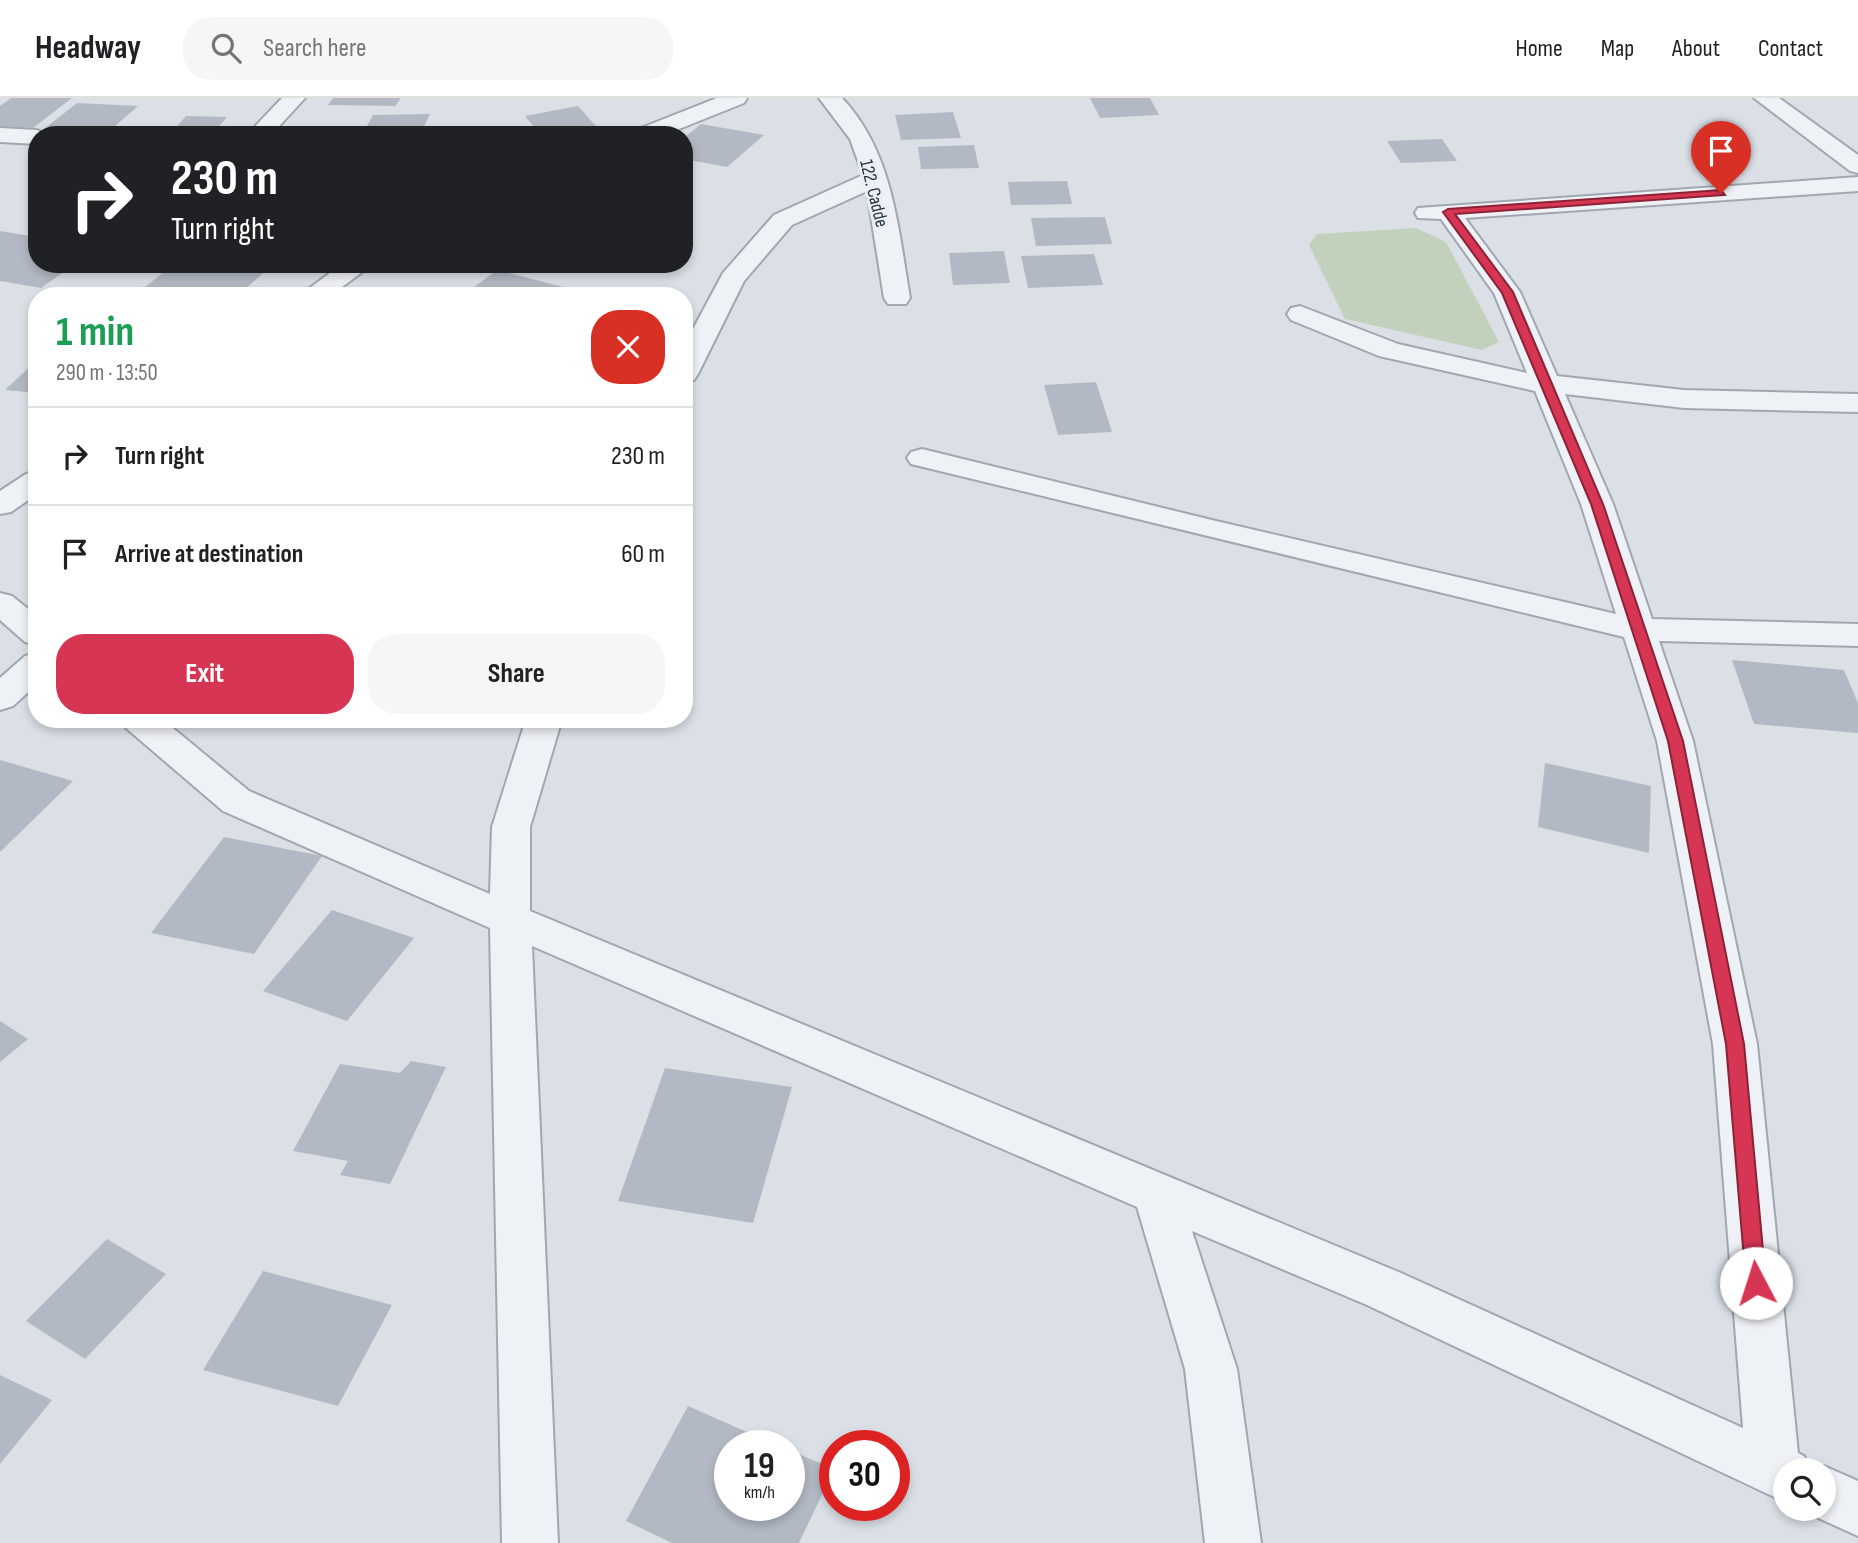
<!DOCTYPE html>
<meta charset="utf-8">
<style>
body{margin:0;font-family:"Sofia Sans Condensed",sans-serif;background:#f6f6f6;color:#202124;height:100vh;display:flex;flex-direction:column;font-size:26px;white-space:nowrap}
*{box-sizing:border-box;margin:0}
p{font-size:23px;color:#757577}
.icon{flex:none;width:38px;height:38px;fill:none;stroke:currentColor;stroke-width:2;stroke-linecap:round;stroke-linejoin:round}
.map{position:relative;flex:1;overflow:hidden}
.sheet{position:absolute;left:28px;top:189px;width:665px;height:441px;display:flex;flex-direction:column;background:#fff;border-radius:28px;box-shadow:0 4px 10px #0003}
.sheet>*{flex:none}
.top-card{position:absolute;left:28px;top:28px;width:665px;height:147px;border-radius:28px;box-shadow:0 4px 10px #0003;background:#202124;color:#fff;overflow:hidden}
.fabs{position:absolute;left:1773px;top:1360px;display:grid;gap:14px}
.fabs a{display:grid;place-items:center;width:63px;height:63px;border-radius:50%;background:#fff;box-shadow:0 4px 10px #0003;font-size:35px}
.speed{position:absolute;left:714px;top:1332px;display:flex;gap:14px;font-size:35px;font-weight:700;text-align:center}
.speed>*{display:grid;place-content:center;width:91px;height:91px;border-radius:50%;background:#fff;box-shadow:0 4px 10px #0003;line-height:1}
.speed small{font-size:18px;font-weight:400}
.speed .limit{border:10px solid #d22;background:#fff;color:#111}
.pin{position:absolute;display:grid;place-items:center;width:60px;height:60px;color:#fff;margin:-72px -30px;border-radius:50% 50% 50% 0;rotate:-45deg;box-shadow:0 0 7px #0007}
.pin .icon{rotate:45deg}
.me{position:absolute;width:77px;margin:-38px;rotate:355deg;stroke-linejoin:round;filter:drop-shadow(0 0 5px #0008)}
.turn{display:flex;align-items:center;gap:24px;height:147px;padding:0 28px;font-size:32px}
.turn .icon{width:91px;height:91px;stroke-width:2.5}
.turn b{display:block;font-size:49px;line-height:60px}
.round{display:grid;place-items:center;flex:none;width:74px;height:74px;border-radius:28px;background:#f6f6f6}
.headline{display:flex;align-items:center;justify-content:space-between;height:119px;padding:0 28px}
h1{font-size:42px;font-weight:700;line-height:52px;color:#1e9e55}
.button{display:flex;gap:14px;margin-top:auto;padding:14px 28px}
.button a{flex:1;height:80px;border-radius:28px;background:#d73554;color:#fff;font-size:28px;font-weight:700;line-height:80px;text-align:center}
.button a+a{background:#f6f6f6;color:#202124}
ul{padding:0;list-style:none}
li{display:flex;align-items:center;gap:21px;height:98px;padding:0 28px;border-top:2px solid #e0e0e0}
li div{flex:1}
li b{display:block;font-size:26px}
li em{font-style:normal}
header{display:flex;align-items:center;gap:42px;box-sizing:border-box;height:98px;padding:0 35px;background:#fff;border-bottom:2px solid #e0e0e0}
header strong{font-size:33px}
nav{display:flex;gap:38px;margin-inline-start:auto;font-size:24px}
.search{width:490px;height:63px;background:#f6f6f6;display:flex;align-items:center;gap:18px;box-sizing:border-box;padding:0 24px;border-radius:28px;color:#757577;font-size:26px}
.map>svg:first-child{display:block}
.green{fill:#c2d1bc}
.building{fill:#b2b9c4}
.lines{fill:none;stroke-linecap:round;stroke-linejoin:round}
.minor-casing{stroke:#a0a7b1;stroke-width:4}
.minor{fill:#eef1f5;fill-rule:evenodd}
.route{fill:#d73554;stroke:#8c2237;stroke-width:2}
.labels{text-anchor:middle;stroke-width:6;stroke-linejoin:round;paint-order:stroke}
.far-street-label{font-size:19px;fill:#242f3e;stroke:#eaeff5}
</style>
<header>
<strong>Headway</strong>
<div class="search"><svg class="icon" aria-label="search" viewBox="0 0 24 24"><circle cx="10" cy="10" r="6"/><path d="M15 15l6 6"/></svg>Search here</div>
<nav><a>Home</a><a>Map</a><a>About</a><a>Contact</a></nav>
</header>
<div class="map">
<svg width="1858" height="1445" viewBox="0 0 1858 1445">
<rect width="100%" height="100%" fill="#dbe0e7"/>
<path class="green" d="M1416 130 1446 144 1499 244 1482 252 1345 221 1309 147 1317 136Z"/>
<g class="building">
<path d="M11 0H72L33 30 0 28V8Z"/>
<path d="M333 0H401L395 8 328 7Z"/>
<path d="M1090 0H1150L1159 17 1100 20Z"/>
<path d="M77 5 138 8 107 35 44 31Z"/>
<path d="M578 8 602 35 540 37 525 18Z"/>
<path d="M953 14 961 40 901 42 895 17Z"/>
<path d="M430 16 420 37H362L373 17Z"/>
<path d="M186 18 227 19 213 35 172 34Z"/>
<path d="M701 26 764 37 727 69 684 61V40Z"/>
<path d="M1442 41 1457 63 1401 65 1387 43Z"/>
<path d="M974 47 979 70 921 71 918 49Z"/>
<path d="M1067 83 1072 106 1011 107 1008 84Z"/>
<path d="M1105 119 1112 146 1036 148 1031 120Z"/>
<path d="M0 133 37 139V166H75L41 190 0 183Z"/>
<path d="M1004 153 1010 185 953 187 949 155Z"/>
<path d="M1094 156 1103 187 1028 190 1021 158Z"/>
<path d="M174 166H274L237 198 135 197Z"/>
<path d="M497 172 575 192 567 198H462Z"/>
<path d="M37 262V295L5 292Z"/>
<path d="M1096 284 1112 334 1058 337 1044 287Z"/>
<path d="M1732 562 1844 572 1858 605V635L1754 626Z"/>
<path d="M0 662 73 683 0 754Z"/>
<path d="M1545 665 1651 688 1649 755 1538 729Z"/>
<path d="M224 739 322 758 254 856 151 835Z"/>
<path d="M332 812 414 840 347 923 263 893Z"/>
<path d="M0 923 28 941 0 964Z"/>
<path d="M411 963 446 969 390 1086 340 1077 348 1063 293 1053 340 966 400 975Z"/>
<path d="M665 970 792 989 753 1125 618 1103Z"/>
<path d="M107 1141 166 1176 85 1261 26 1223Z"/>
<path d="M263 1173 392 1207 338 1308 203 1272Z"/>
<path d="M0 1277 52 1302 0 1366Z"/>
<path d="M688 1308 779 1348H730V1407H789V1352L834 1371 799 1445H672L626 1423Z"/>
</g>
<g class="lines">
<defs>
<g id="minor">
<path d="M282 0H305L271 37H247Z"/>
<path d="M717 0H747L744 5 664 37H633L636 32Z"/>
<path d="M819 0H842C893 54 898 130 910 200L906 206H888L884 200 867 93 792 127 744 183 698 276 694 282 684 284V248L723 175 774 117 863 77 850 41Z"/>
<path d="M1754 0H1779L1858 57V75L1850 73Z"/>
<path d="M0 30 37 32 47 37H37V46L0 44Z"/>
<path d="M1858 79V93L1465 120 1520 194 1557 278 1684 292 1858 296V314L1684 310 1565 296 1613 406 1652 521 1858 526V548L1659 543 1693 643 1757 946 1798 1355 1804 1358 1810 1372H1785V1404L1367 1207 1192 1133 1237 1271 1261 1445H1205L1185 1271 1137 1109 532 848 558 1445H502L490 830 223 713 126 630 121 621H162L249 693 490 796 492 729 526 621H562L530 729V813L1401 1175 1743 1330 1713 946 1657 643 1624 539 911 366 907 360 911 354 922 351 1216 423 1616 516 1581 406 1535 293 1379 258 1291 222 1287 216 1291 210 1300 208 1398 246 1527 275 1494 195 1441 121 1418 120 1415 115 1418 110Z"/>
<path d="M342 166H373L330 198H299Z"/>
<path d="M37 373V396L11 414 0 416V393L26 376Z"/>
<path d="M0 495 12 498 37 518V547L25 544 0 522Z"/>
<path d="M37 555V586L13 608 0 612V580L25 558Z"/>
<path d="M1824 1368 1858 1383V1438L1805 1414 1803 1410H1824V1372H1814Z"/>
</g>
</defs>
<use href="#minor" class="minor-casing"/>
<use href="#minor" class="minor"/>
</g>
<path class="route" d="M1721 92 1725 97 1455 116 1513 194 1603 406 1683 643 1744 946 1766 1185 1763 1192 1756 1194 1749 1192 1746 1185 1726 946 1668 643 1591 406 1502 195 1443 114 1448 111Z"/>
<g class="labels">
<g class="far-street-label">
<text transform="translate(875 95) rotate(76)" y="7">122. Cadde</text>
</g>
</g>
</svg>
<div class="fabs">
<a><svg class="icon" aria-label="search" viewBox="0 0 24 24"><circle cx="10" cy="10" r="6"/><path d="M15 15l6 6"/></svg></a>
</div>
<div class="speed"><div>19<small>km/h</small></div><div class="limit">30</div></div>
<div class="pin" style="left:1721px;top:95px;background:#d93025"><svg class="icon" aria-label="arrive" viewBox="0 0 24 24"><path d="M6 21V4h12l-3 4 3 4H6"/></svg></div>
<svg class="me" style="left:1756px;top:1185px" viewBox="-20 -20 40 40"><circle r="19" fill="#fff"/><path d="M0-13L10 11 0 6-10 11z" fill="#d73554"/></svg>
<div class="top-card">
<div class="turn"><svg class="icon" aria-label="right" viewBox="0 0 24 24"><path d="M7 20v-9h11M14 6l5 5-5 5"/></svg><div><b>230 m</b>Turn right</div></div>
</div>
<section class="sheet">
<div class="headline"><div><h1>1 min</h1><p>290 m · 13:50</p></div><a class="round" style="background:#d93025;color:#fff"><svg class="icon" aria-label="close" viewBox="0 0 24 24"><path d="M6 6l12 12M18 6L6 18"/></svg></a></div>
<ul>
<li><svg class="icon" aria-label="right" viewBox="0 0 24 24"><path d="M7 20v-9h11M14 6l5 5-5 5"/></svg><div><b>Turn right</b></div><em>230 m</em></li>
<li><svg class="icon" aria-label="arrive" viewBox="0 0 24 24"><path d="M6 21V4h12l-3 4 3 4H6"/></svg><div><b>Arrive at destination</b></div><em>60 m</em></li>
</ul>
<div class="button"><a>Exit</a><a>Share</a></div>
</section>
</div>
